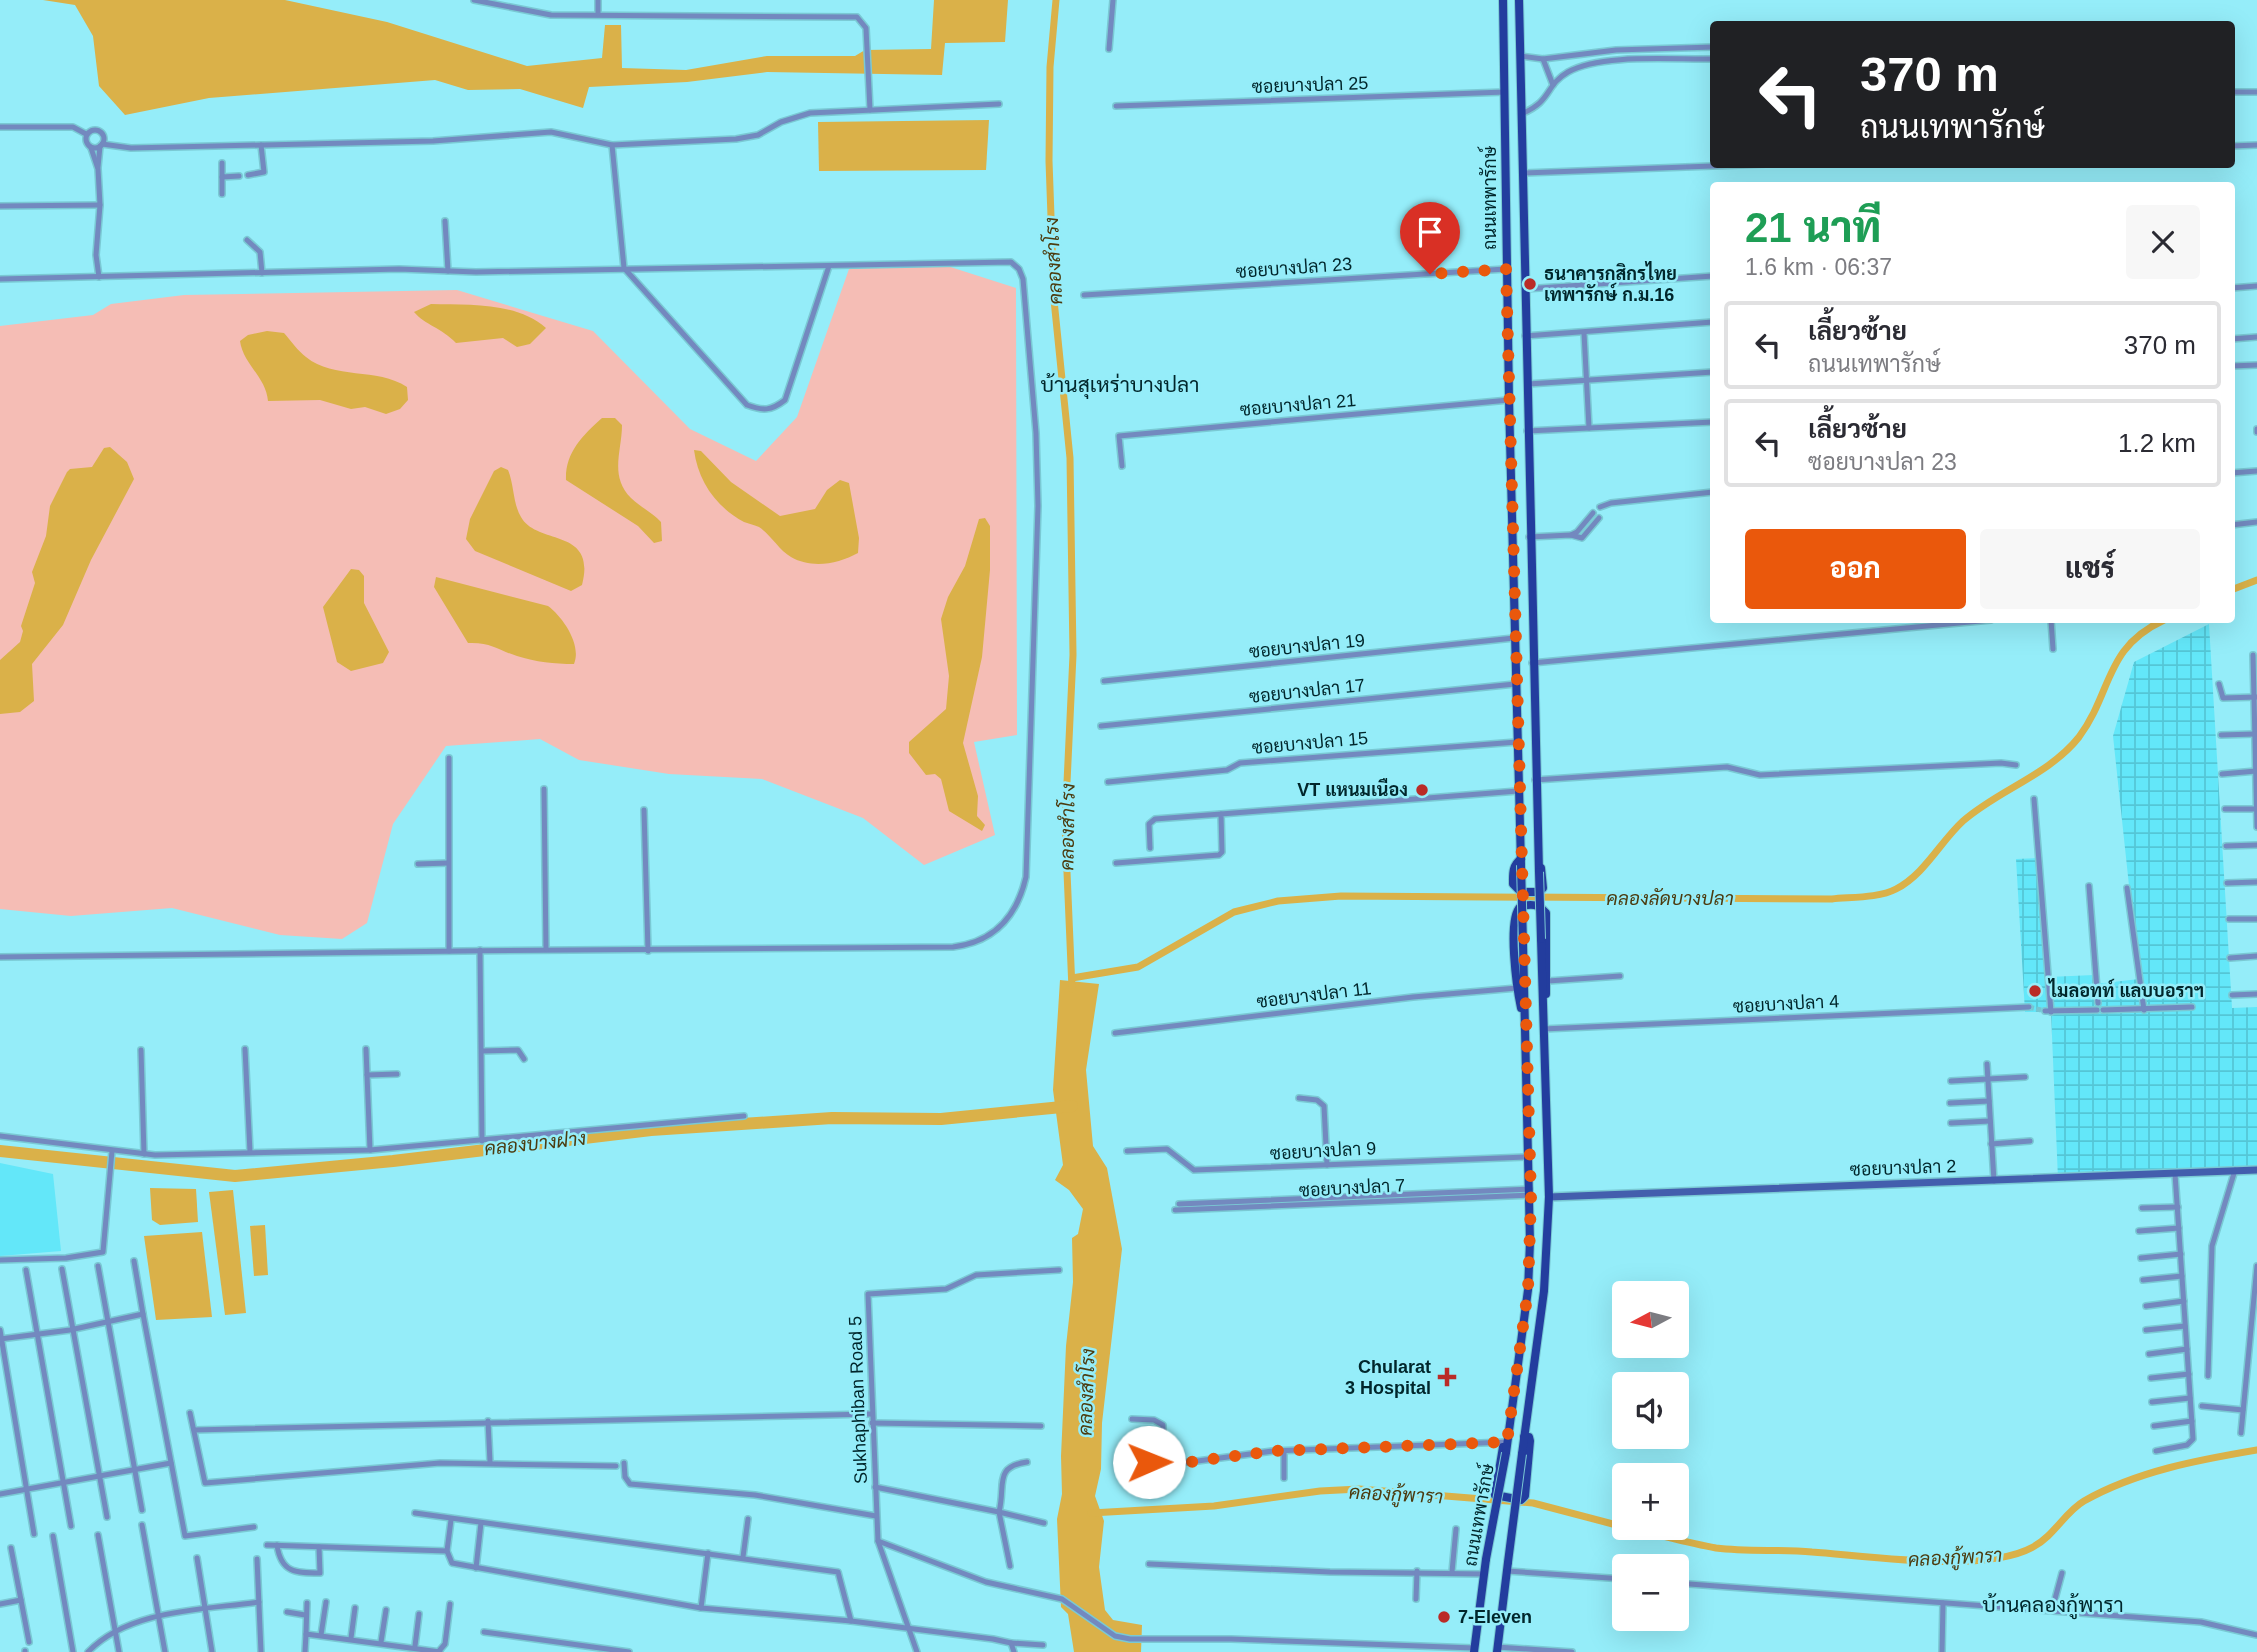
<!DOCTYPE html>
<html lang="th">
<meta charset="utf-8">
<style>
body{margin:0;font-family:Arial,Sarabun,sans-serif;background:#f7f7f7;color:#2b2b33;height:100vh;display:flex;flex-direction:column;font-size:26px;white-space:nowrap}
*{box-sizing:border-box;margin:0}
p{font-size:23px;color:#7c7c81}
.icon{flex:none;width:38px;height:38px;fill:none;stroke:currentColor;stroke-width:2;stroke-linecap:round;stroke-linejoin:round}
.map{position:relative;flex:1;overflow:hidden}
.sheet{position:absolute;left:1710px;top:182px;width:525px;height:441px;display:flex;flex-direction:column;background:#fff;border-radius:7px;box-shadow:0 7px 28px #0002}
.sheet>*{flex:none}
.banner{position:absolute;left:1710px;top:21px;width:525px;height:147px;border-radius:7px;box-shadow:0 7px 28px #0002;background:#202124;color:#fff;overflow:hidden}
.needle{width:46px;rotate:263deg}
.controls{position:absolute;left:1612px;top:1281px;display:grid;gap:14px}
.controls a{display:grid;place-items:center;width:77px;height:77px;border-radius:7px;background:#fff;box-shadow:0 7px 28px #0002;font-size:35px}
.pin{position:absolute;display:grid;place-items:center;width:60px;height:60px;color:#fff;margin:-72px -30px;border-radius:50% 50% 50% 0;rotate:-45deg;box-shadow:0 0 7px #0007}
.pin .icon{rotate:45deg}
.me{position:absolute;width:77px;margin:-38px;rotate:89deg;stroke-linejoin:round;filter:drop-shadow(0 0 5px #0008)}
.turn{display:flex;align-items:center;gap:24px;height:147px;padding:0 35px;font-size:32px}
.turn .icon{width:91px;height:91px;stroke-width:2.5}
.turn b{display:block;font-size:49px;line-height:60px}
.round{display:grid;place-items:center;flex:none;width:74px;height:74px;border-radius:7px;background:#f7f7f7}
.summary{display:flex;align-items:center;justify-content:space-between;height:119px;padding:0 35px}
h1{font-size:42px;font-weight:800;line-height:52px;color:#1e9e55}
.cta{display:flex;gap:14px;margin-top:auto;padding:14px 35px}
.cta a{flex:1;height:80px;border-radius:7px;background:#ea580c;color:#fff;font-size:28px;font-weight:800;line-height:80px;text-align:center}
.cta a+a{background:#f7f7f7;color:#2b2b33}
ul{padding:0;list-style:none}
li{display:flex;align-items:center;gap:21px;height:88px;margin:0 14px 10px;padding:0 21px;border:4px solid #e1e1e2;border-radius:7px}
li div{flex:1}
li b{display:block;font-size:26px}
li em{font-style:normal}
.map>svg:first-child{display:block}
.built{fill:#63e7f9}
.industrial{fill:url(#industrial-grid)}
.green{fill:#f5bdb5}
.water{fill:#dab149}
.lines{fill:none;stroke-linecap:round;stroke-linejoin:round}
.canal{stroke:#dab149;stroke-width:7}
.river{stroke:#dab149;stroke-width:12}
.street-tunnel{stroke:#77c5d0;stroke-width:5;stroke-dasharray:5 2.5;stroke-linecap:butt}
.street-casing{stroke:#7ac9d4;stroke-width:8}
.secondary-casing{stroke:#7ac9d4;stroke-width:10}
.primary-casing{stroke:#7ac9d4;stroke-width:10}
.street{stroke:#7389bf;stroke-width:5}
.secondary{stroke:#435ead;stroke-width:7}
.primary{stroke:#233d9e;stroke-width:8}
.primary-bridge-casing{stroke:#7ac9d4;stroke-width:10;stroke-linecap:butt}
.primary-bridge{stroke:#233d9e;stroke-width:8}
.route{stroke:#ea580c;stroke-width:12;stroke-dasharray:0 21.6}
.poi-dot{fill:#ba2b27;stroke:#95edf9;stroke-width:2.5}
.labels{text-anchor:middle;stroke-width:5;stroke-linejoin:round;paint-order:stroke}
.street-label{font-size:18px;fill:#00262b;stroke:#95edf9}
.poi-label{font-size:18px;font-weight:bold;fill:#00262b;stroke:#95edf9;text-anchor:start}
.water-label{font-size:19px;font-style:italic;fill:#4c3b0f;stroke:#95edf9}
.quarter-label{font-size:21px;fill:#00262b;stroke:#95edf9}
</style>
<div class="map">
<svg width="2257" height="1652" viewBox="0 0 2257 1652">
<defs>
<pattern id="industrial-grid" width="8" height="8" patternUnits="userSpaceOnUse" patternTransform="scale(1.75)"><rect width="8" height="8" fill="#63e7f9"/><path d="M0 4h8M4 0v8" fill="none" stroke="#54c6d6"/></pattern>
</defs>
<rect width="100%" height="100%" fill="#95edf9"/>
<path class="built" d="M0 1163 53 1174 61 1251 0 1256Z"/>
<path class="industrial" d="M2209 624 2232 1008 2257 1007V1170L2058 1179 2051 1012H2025L2016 859 2039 858 2048 977 2094 975 2095 984 2139 979 2113 736 2134 662Z"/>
<path class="green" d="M941 264 1016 288 1017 735 974 742 995 835 924 865 863 818 762 779 669 774 579 760 540 739 446 746 393 824 367 923 342 939 280 935 172 908 71 916 0 909V326L93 315 111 304 184 295 457 290 593 331 690 429 756 461 797 417 849 269Z"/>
<g class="water">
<path d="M43 0H285L387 22 527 66 602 58 605 25H621L622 68 686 70 767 56H855L865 50 931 49 934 0H1008L1005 42 945 43 942 75 767 72 687 82 589 87 583 108 520 89 468 90 435 80 209 98 125 115 99 86 93 36 75 5Z"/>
<path d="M989 120 986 170 819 171 818 122Z"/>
<path d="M431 304C469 305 516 302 546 328L530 344 517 347 503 338 456 343C442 328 425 325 414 312Z"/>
<path d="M267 331 284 333C291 341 298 351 306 357 334 380 377 367 407 387L408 400 400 409 386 414 365 407 351 409 320 400 268 401C266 377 243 364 240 341L248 335Z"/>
<path d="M602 418H615L622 425C622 451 609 476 631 498 640 507 652 512 661 522L662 541 654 543 638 526 566 480C565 453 582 436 602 418Z"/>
<path d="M110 447 127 462 134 479 91 560 63 625 32 664 34 701 20 712 0 714V660L20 642 23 631 21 626 35 583 32 572 46 536 50 506 67 472 70 469 92 467 104 448Z"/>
<path d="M694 450 701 451 731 482 780 516 815 509 827 490 840 480 849 483 859 538 858 553C838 564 812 569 791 557 779 550 771 535 759 527 755 525 749 524 744 522 716 507 698 481 694 450Z"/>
<path d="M501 467 508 470C514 484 513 504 521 517 537 546 597 527 582 585L571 591 475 551 466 539 470 519 494 471Z"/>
<path d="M985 518 990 526V570L982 657 963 743 978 796 977 816 985 825 982 831 949 811 941 779 935 774 926 775 909 753V742L946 709 949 676 941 619 948 597 965 566 979 519Z"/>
<path d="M351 569 359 570 364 576V603L389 652 383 663 351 671 337 662 323 607Z"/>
<path d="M436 577 548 606C563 617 582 645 574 664 554 664 536 662 517 656 497 650 492 642 468 643L434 587Z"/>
<path d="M1060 980 1099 984 1086 1070 1093 1146 1107 1168 1122 1249 1102 1423 1101 1469 1095 1496 1104 1521 1099 1567 1105 1610 1113 1620 1142 1625 1141 1652H1074L1068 1614 1061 1607 1057 1519 1062 1494 1061 1456 1066 1346 1073 1282 1072 1238 1078 1234 1083 1209 1069 1190 1055 1180 1063 1165 1053 1090Z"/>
<path d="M150 1188 196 1189 198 1222 160 1225 152 1220Z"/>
<path d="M233 1190 246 1313 225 1315 209 1192Z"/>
<path d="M265 1225 268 1275 254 1276 250 1226Z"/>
<path d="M202 1232 212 1317 156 1320 144 1236Z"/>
</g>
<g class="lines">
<g class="canal">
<path d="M1056 0 1050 67 1049 161 1054 300 1070 458 1073 655 1065 825 1072 989"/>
<path d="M2231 590 2257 580"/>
<path d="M1072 978 1138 967 1234 912 1278 901 1341 896 1832 899C1851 897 1879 898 1896 889 1925 874 1940 842 1963 821 1998 790 2049 775 2079 737 2113 691 2104 648 2164 620"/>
<path d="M1091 1513 1214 1506 1320 1491 1359 1489 1533 1503 1624 1527"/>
<path d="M1628 1528C1657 1534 1687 1543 1716 1548 1748 1552 1780 1549 1812 1552 1868 1556 1984 1574 2033 1547 2054 1536 2065 1512 2084 1501 2137 1471 2198 1460 2257 1450"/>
</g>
<path class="river" d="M0 1151 235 1176 393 1161 651 1130 832 1118 941 1119 1072 1106"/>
<path class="street-tunnel" d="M2029 1007 2045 1011"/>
<defs>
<g id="street">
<path d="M474 0 551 15 857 17 866 28 870 110"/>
<path d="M598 0V13"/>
<path d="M1109 49 1113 0"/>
<path d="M1520 56 1543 59 1616 50 1713 47"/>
<path d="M1543 59 1553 85"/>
<path d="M2231 92H2257"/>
<path d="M1116 106 1505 92"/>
<path d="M1521 114C1553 101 1544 86 1568 72 1601 53 1675 60 1713 59"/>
<path d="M0 127H73L86 134"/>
<circle cx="95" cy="139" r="9"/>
<path d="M102 144 131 148 433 141 551 132 612 145 736 139 758 135 781 122 810 113 999 104"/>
<path d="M612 145 624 268 747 405C763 411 771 411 785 400L829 266"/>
<path d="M2231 146 2257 145"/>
<path d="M91 148 98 169 100 205 96 255 99 277"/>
<path d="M222 163V177L239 176"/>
<path d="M98 167 100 146"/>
<path d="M1523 173 1766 164"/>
<path d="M248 175 264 172 261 145"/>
<path d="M222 177V194"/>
<path d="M0 206 100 205"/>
<path d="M445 221 448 271"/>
<path d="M247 240 260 252 262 273"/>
<path d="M0 279 399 269 476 272 1011 262 1019 269 1023 279 1036 433 1038 506 1026 877C1017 916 995 942 953 947 635 950 318 951 0 957"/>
<path d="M2231 288 2257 286"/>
<path d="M1525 289 1713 276"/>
<path d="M1084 295 1506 269"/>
<path d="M1584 333 1589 428"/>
<path d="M1525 336 1713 322"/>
<path d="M2231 339 2257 337"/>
<path d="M2231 366 2257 365"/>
<path d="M1528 384 1713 372"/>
<path d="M2257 429V432"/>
<path d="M1527 431 1713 422"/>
<path d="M1122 466 1119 436 1509 400"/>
<path d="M2231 473 2257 471"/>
<path d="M1600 507 1611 503 1713 492"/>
<path d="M2231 525 2257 522"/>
<path d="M1571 535 1577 532 1593 513"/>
<path d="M1529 537 1571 535 1582 538 1599 518"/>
<path d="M2051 620 2053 649"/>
<path d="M2253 655 2257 827"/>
<path d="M1532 663 1991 620"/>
<path d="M1104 681 1514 638"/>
<path d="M2219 684 2223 698 2257 697"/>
<path d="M1101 726 1515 684"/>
<path d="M2221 735 2255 734"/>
<path d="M2222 774 2256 771"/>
<path d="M1535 780 1727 767 1760 775 2001 763 2016 765"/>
<path d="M1108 782 1227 770 1240 763 1517 742"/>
<path d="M544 789 546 949"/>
<path d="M2034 799 2051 1012"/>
<path d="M2225 809H2257"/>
<path d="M644 810 648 951"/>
<path d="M2226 846 2257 845"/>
<path d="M1150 848 1149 824 1155 819 1221 814"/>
<path d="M1116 863 1219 855 1222 852 1221 814 1518 791"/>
<path d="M418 864 448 863"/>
<path d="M2227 883 2257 882"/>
<path d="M2089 886 2098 1003"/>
<path d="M2127 888 2144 1010"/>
<path d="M2229 919H2257"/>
<path d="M480 950 482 1141"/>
<path d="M449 951V758"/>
<path d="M2230 958 2257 956"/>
<path d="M1548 981 1620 976"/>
<path d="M2232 995 2257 994"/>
<path d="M2103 1010 2192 1007"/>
<path d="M2045 1011 2097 1010"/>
<path d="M1543 1029 2029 1007"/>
<path d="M1115 1033 1413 997 1517 988"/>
<path d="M245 1049 250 1152"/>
<path d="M366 1049 370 1150"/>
<path d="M141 1050 144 1154"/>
<path d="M482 1051 518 1050 524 1059"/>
<path d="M1987 1064 1994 1181"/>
<path d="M367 1075 397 1074"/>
<path d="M1951 1081 2025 1077"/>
<path d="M1299 1098 1317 1100 1324 1106 1327 1165"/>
<path d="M1950 1103 1989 1101"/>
<path d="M1951 1123 1990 1121"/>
<path d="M0 1136 155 1155 370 1150 744 1116"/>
<path d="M1991 1144 2030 1141"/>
<path d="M1127 1151 1167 1149 1194 1170 1529 1157"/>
<path d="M1179 1204 1530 1189"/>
<path d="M2142 1208 2178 1207"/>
<path d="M1175 1210 1531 1195"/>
<path d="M2139 1231 2179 1228"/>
<path d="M2141 1258 2181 1254"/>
<path d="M0 1260 66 1258 103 1252 112 1151"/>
<path d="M134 1261 143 1314"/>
<path d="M98 1266 142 1510"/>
<path d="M62 1269 107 1517"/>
<path d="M26 1270 71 1526"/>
<path d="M2143 1280 2182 1276"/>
<path d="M2146 1306 2184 1301"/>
<path d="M0 1330 34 1534"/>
<path d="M2146 1330 2185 1326"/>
<path d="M0 1339 70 1330 143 1314 185 1536 254 1527"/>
<path d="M2149 1354 2187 1349"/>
<path d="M2208 1376 2212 1246 2235 1170"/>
<path d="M2151 1378 2189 1374"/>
<path d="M2152 1402 2190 1398"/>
<path d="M2202 1406 2243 1410"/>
<path d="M190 1413 205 1483 440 1463 616 1466"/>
<path d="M1132 1419 1154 1420 1163 1425V1462"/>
<path d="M488 1421 490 1462"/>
<path d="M872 1423 1041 1426"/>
<path d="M2154 1426 2192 1421"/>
<path d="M194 1430 871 1414"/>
<path d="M2241 1433 2257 1266"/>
<path d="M2156 1451 2187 1445 2193 1439 2175 1174"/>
<path d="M1027 1462C993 1467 1006 1485 999 1512L1044 1523"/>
<path d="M624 1463 625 1477 630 1484 755 1495 876 1516"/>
<path d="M1119 1463 1190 1462 1273 1451 1507 1442"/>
<path d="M1284 1478V1451"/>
<path d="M1144 1480 1149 1462 1146 1440"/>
<path d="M875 1487 999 1512 1010 1566"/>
<path d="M0 1494 171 1463"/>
<path d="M415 1513 838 1572 851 1621"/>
<path d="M451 1520 447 1551 452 1563 701 1608 851 1621 993 1639 1011 1643 1014 1652"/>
<path d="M142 1525 165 1652"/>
<path d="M98 1535 119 1652"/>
<path d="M53 1536 73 1652"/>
<path d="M878 1541 986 1582 1062 1599 1115 1636 1130 1639H1231L1474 1648"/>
<path d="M267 1545 447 1551"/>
<path d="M277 1545C281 1573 296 1573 320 1573L319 1547"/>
<path d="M11 1548 29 1642"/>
<path d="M743 1557 748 1519"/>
<path d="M197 1558 212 1652"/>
<path d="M257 1559 261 1652"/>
<path d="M1149 1564 1330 1572 1484 1574"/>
<path d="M476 1568 481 1523"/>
<path d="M1507 1571 1624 1579"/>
<path d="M1452 1572 1456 1529"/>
<path d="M1676 1583 2201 1622 2257 1635"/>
<path d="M1416 1599 1417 1571"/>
<path d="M0 1604 21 1600"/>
<path d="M701 1608 708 1553"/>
<path d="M2052 1610 2062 1573"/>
<path d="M287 1612 305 1615"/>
<path d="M484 1632 629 1652"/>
<path d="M306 1634 307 1603"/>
<path d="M321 1635 326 1602"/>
<path d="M351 1638 355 1608"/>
<path d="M381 1642 386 1610"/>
<path d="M1011 1643 1043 1645"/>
<path d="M415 1646 419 1614"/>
<path d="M1497 1647 1572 1652"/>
<path d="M25 1651V1652"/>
<path d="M439 1651 445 1644 450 1604"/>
<path d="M88 1652C129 1609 203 1610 259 1602"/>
<path d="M305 1652 306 1634 440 1652"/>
<path d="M917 1652 878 1541 868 1294 946 1289 976 1275 1059 1270"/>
<path d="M1942 1652 1943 1603"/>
</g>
<path id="secondary" d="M1549 1197 2257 1170"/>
<g id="primary">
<path d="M1503 0 1509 400 1521 865"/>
<path d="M1519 0 1539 872"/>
<path d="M1521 859C1512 866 1513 874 1513 884L1521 892H1539L1543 888 1541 868"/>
<path d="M1521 1008C1517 989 1507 920 1520 907 1531 903 1539 904 1546 913V994"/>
<path d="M1503 1447 1495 1495 1521 1500 1525 1496 1530 1441 1529 1437H1524"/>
<path d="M1506 1453 1528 1290 1530 1242 1523 944"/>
<path d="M1522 1454 1544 1291 1549 1197 1541 939"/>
<path d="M1474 1652 1486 1559"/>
<path d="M1497 1652 1508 1562"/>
</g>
</defs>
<use href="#street" class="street-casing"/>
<use href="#secondary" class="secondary-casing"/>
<use href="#primary" class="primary-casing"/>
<use href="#street" class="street"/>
<use href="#secondary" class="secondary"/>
<use href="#primary" class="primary"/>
<defs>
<g id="primary-bridge">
<path d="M1521 865 1523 944"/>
<path d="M1539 872 1541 939"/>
<path d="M1486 1559 1506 1453"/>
<path d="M1508 1562 1522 1454"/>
</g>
</defs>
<use href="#primary-bridge" class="primary-bridge-casing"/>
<use href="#primary-bridge" class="primary-bridge"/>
</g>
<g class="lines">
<path class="route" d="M1149 1462H1190L1273 1451 1507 1442 1528 1290 1531 1198 1506 269 1430 274"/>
</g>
<g class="poi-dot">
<circle cx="1530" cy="284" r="7"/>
<circle cx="1422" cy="790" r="7"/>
<circle cx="2035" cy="991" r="7"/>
<path d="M1443.5 1366.5h7v7h7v7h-7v7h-7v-7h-7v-7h7z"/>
<circle cx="1444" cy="1617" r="7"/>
</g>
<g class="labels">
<g class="street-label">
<text transform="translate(1310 85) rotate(-2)" y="6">ซอยบางปลา 25</text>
<text transform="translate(1490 198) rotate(-90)" y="6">ถนนเทพารักษ์</text>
<text transform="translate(1294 268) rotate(-4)" y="6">ซอยบางปลา 23</text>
<text transform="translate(1298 405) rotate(-5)" y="6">ซอยบางปลา 21</text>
<text transform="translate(1307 646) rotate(-6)" y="6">ซอยบางปลา 19</text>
<text transform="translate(1307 691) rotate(-6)" y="6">ซอยบางปลา 17</text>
<text transform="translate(1310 743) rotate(-5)" y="6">ซอยบางปลา 15</text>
<text transform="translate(1314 995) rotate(-7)" y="6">ซอยบางปลา 11</text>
<text transform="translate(1786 1004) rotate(-3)" y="6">ซอยบางปลา 4</text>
<text transform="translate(1323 1151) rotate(-3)" y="6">ซอยบางปลา 9</text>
<text transform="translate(1903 1168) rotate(-2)" y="6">ซอยบางปลา 2</text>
<text transform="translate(1352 1188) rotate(-3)" y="6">ซอยบางปลา 7</text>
<text transform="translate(858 1400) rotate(-92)" y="6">Sukhaphiban Road 5</text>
<text transform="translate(1479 1515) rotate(-80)" y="6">ถนนเทพารักษ์</text>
</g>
<g class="poi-label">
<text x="1544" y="280">ธนาคารกสิกรไทย<tspan x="1544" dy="21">เทพารักษ์ ก.ม.16</tspan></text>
<text x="1408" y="796" text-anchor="end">VT แหนมเนือง</text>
<text x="2049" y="997">ไมลอทท์ แลบบอราฯ</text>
<text x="1431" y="1373" text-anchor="end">Chularat<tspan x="1431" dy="21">3 Hospital</tspan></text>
<text x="1458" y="1623">7-Eleven</text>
</g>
<g class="water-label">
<text transform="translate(1053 261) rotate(-93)" y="7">คลองสำโรง</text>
<text transform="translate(1067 827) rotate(-89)" y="7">คลองสำโรง</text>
<text x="1670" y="905">คลองลัดบางปลา</text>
<text transform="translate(535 1143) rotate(-6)" y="7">คลองบางฝาง</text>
<text transform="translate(1086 1392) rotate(-88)" y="7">คลองสำโรง</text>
<text transform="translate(1396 1494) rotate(3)" y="7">คลองกู้พารา</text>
<text transform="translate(1955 1557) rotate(-3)" y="7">คลองกู้พารา</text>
</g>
<g class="quarter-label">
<text x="1120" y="392">บ้านสุเหร่าบางปลา</text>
<text x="2053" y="1612">บ้านคลองกู้พารา</text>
</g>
</g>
</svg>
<div class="controls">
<a><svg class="needle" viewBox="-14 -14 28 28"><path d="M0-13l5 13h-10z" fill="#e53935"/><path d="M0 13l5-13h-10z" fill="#7c7c81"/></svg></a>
<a><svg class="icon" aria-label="sound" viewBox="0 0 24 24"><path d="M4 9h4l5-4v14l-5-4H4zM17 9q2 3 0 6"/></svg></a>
<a>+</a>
<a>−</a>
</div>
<div class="pin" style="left:1430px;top:274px;background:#d93025"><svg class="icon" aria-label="arrive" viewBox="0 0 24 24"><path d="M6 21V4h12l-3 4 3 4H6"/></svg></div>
<svg class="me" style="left:1149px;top:1462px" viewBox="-20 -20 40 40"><circle r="19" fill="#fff"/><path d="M0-13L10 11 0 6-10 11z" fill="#ea580c"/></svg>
<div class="banner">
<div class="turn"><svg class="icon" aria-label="left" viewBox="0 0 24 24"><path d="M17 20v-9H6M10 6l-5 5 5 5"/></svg><div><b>370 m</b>ถนนเทพารักษ์</div></div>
</div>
<section class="sheet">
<div class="summary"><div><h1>21 นาที</h1><p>1.6 km · 06:37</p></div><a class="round"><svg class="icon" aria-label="close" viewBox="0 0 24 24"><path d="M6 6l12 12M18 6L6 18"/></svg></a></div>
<ul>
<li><svg class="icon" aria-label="left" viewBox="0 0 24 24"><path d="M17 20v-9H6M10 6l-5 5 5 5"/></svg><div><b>เลี้ยวซ้าย</b><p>ถนนเทพารักษ์</p></div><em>370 m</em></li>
<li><svg class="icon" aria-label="left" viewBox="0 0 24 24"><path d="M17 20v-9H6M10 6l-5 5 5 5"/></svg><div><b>เลี้ยวซ้าย</b><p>ซอยบางปลา 23</p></div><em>1.2 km</em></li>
</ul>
<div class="cta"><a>ออก</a><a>แชร์</a></div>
</section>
</div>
